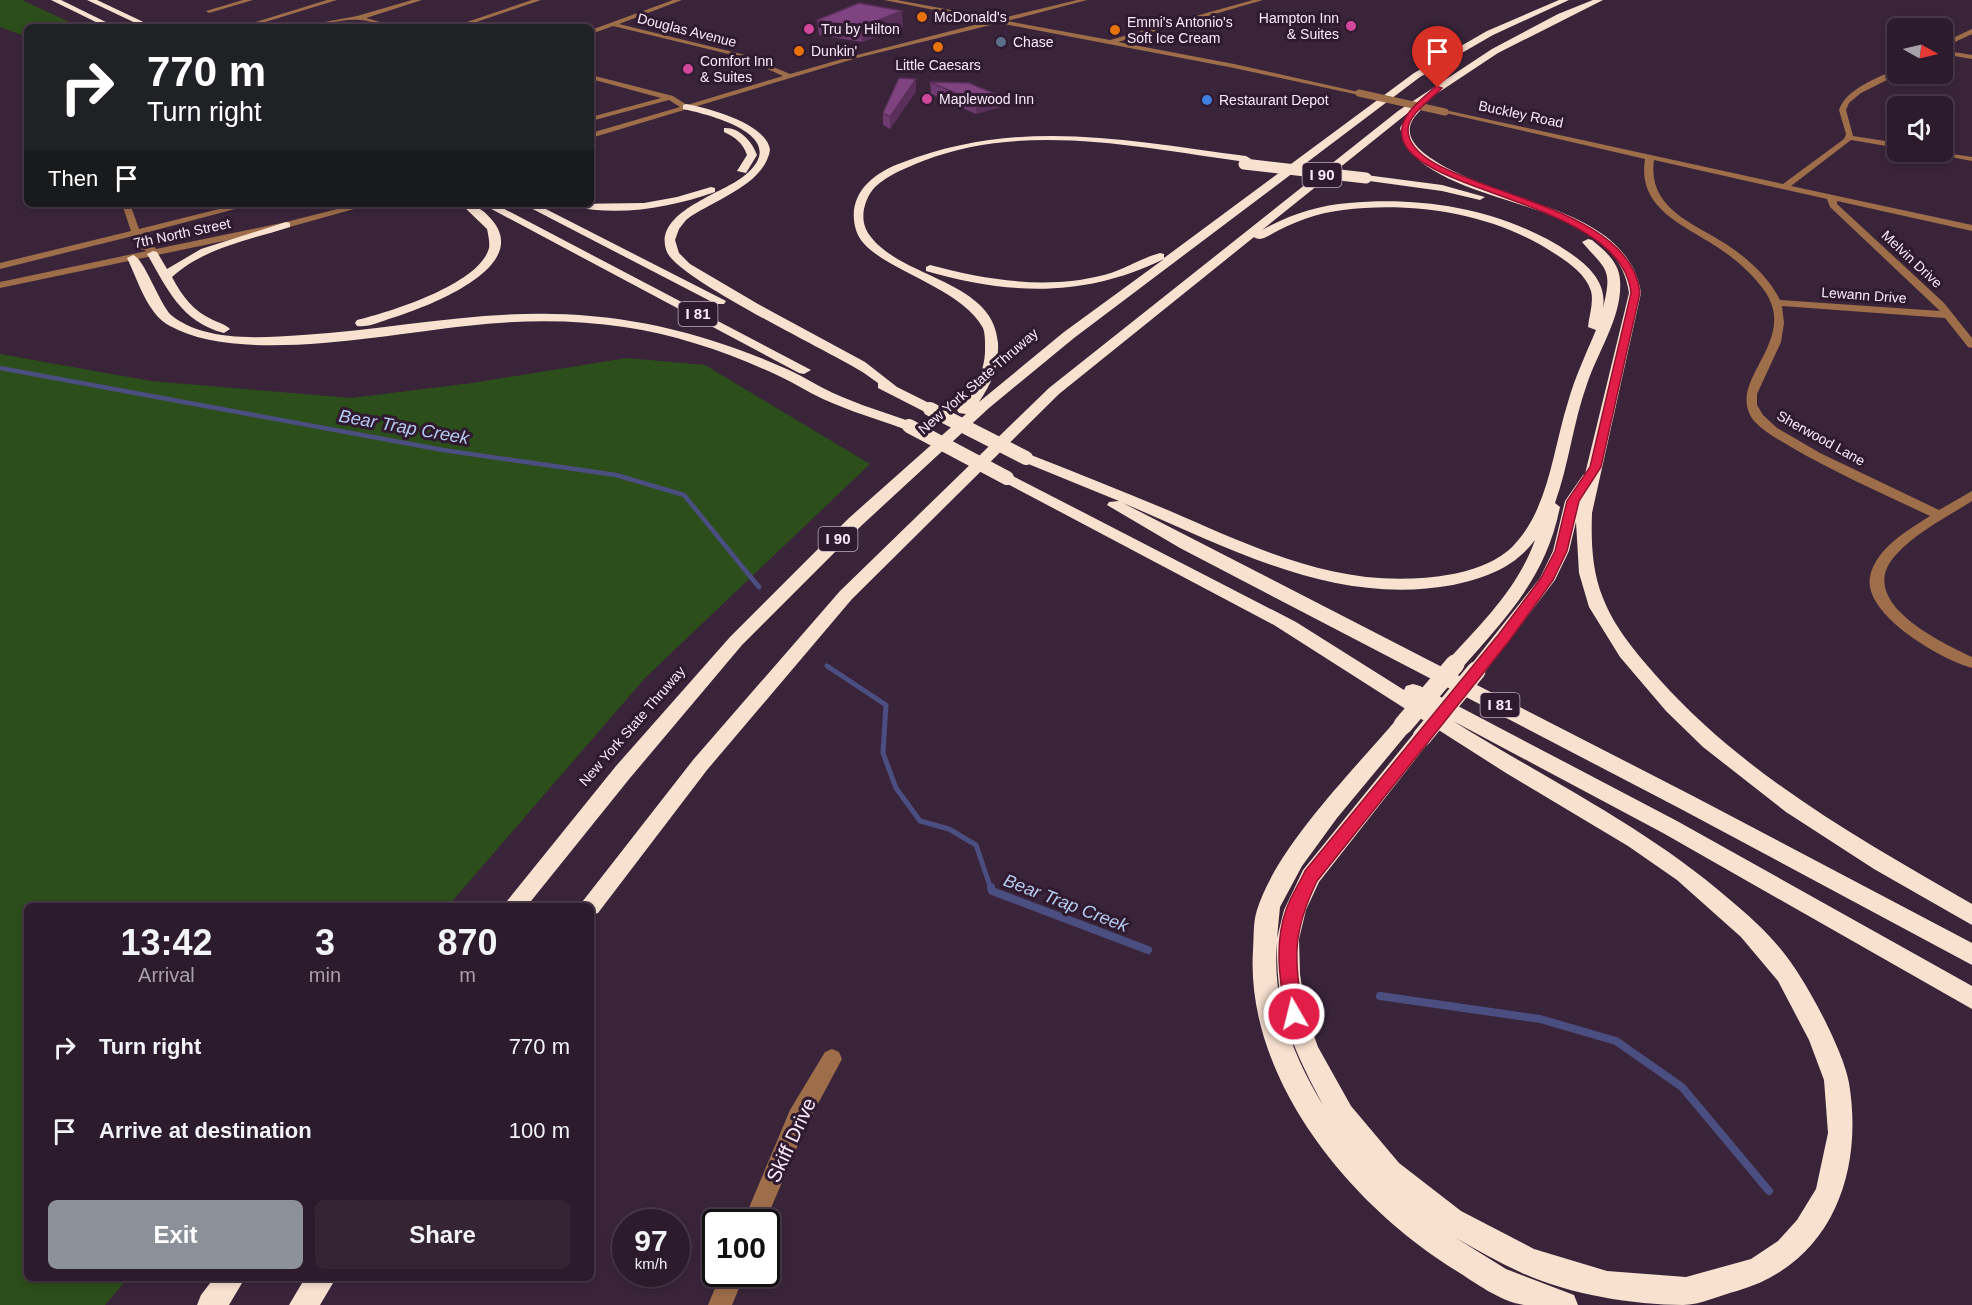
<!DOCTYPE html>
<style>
body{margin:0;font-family:Helvetica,sans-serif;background:#342434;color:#f1f3f6;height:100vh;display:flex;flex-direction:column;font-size:22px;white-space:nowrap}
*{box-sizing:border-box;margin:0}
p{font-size:20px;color:#a6a1a9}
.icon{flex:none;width:33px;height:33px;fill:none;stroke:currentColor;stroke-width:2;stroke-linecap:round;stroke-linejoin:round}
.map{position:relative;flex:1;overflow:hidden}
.drawer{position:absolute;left:24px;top:903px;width:570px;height:378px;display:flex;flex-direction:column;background:#2c1b2c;border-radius:9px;box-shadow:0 3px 9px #0003,0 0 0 2px #483948}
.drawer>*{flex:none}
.hud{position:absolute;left:24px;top:24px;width:570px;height:183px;border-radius:9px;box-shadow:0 3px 9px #0003,0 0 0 2px #483948;background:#202124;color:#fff;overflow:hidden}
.needle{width:39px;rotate:98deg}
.buttons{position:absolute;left:1887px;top:18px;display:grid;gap:12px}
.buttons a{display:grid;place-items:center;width:66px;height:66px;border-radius:9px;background:#2c1b2c;box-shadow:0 3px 9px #0003,0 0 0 2px #483948;font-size:30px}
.speed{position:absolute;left:612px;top:1209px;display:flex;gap:12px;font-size:30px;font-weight:700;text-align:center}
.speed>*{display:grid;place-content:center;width:78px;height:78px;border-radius:50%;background:#2c1b2c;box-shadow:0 3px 9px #0003,0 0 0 2px #483948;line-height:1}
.speed small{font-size:15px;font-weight:400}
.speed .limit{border:3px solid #111;border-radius:9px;background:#fff;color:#111}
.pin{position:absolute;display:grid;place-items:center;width:51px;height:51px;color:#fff;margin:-62px -26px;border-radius:50% 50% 50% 0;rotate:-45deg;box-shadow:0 0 6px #0007}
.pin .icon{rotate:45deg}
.me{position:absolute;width:66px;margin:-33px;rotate:352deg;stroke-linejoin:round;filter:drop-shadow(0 0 4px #0008)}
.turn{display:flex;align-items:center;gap:21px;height:126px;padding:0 24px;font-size:27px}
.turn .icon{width:78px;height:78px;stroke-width:2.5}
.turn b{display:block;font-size:42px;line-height:51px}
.then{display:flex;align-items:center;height:57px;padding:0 24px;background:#0003;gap:12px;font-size:22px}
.eta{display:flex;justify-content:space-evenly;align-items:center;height:102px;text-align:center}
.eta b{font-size:36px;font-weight:600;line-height:42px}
.primary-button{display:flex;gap:12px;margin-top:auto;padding:12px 24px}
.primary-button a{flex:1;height:69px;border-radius:9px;background:#8c9099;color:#fff;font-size:24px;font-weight:600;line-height:69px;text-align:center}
.primary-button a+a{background:#342434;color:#f1f3f6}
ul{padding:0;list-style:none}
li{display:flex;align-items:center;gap:18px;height:84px;padding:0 24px}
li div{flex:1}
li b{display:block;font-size:22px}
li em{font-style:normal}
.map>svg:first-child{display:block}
.green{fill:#2c4e1a}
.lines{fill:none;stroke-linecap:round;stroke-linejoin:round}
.stream-far2{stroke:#4b4e80;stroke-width:4.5}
.stream-far1{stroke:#4b4e80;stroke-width:5}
.stream{stroke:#4b4e80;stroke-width:8}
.minor{fill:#9e6d4a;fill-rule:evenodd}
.highway{fill:#f9e1d0;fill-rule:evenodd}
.minor-bridge{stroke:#9e6d4a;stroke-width:7}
.highway-bridge-far2{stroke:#f9e1d0;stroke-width:11}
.highway-bridge-far1{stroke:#f9e1d0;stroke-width:14}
.highway-bridge{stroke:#f9e1d0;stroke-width:19}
.wall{fill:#6e3a6f}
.shaded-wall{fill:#5a2f5a}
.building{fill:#804381;stroke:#5a2f5a;stroke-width:1.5}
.route{fill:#e11d48;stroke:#92132f;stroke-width:1.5}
.food-dot{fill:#e8710a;stroke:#2f1a2f;stroke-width:2}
.hotel-dot{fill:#d1479c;stroke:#2f1a2f;stroke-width:2}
.service-dot{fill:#5c6f8a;stroke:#2f1a2f;stroke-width:2}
.shop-dot{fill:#3f7fe0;stroke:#2f1a2f;stroke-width:2}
.labels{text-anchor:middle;stroke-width:6;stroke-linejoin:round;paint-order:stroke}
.far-poi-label{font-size:14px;fill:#f9ebf9;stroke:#2f1a2f;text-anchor:start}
.far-street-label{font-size:14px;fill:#f9ebf9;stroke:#2f1a2f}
.shield{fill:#2f1a2f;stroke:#bcacbc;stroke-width:1.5}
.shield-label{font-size:15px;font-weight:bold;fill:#f9ebf9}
.water-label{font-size:18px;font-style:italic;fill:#b5caf1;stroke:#2f1a2f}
.near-street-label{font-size:20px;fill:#f9ebf9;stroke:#2f1a2f}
</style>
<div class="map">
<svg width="1972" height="1305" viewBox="0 0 1972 1305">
<rect width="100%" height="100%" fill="#3a243a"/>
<g class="green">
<path d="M0 0H22L80 27H27V37L0 27Z"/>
<path d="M0 354 151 381 351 398 472 383 627 358 705 365 870 464 645 678 448 906H27V1278H128L105 1305H0Z"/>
</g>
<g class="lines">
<path class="stream-far2" d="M0 368 443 450 616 475 684 495 745 570"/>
<g class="stream-far1">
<path d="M744 569 759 587"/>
<path d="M827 666 886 705 883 753 896 788 920 821 949 829 976 845 991 889"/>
</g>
<g class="stream">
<path d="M991 887 992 891 1148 950"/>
<path d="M1380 996 1540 1019 1616 1041 1682 1087 1769 1191"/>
</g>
<g class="minor">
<path d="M243 0H253L209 13 206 11Z"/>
<path d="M327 0H337L249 27H239Z"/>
<path d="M412 0H422L366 18 397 27C384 27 373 21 360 20 341 18 318 27 298 27L357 16Z"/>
<path d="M532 0H541L462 27H452Z"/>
<path d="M673 0H682L619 24 745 55 790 74 853 56 990 21 884 0H897L999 19 1077 0H1087L1007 21 1110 40 1253 0H1263L1118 42 1234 64 1363 93 1359 95 1234 68 999 23 857 58 591 138V133L680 107 669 100 591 121V117L661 98 591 79V75L673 96 687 105 783 76 741 57 613 26 591 34V30Z"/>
<path d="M1972 29V34L1942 48V43Z"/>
<path d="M1942 50 1972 55V59L1942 54Z"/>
<path d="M1898 69 1899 74 1861 93 1849 103 1846 110 1853 136 1898 143V148L1851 140 1791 186 1972 225V231L1837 201V204L1944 303 1972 338V348L1968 347 1945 318 1782 306 1784 323 1781 342 1757 394V405L1763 415 1777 428 1820 453 1939 510 1972 491V501C1946 518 1914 533 1894 557 1856 602 1940 642 1972 657V668C1942 660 1863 615 1870 577 1875 549 1908 530 1930 516 1883 494 1836 473 1791 447 1778 439 1764 432 1754 421 1723 381 1801 342 1764 290 1752 274 1737 260 1720 249 1685 225 1637 210 1645 159L1441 112 1445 110 1783 184 1844 139 1846 134 1839 110C1846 89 1878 77 1898 69ZM1654 160 1827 199 1830 207 1940 311 1780 300C1769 277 1747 258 1726 244 1693 223 1647 208 1654 160Z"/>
<path d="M1924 152H1940L1972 157V161Z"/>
<path d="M122 204H130L139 229 239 204H254L141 234 145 244 154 246 156 249 286 222 357 204H372L286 228 0 288V282L147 251 138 248 133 236 0 269V263L131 231Z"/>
<path d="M832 1049 839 1052 842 1059 806 1126 765 1222H743L790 1110 825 1052Z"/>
<path d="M721 1274H745L732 1305H708Z"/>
</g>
<g class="highway">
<path d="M51 0H61L116 27H106Z"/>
<path d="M87 0H97L154 27H144Z"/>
<path d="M1559 0H1569L1493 35 1420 77 1074 338 989 408 861 526 742 645 630 778 527 906H503L616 766 730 637 849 518 966 414 959 413 957 410C973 389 986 374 985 346 985 340 985 333 983 328 959 283 866 267 856 230 846 196 871 174 901 163 1019 117 1125 140 1246 156L1251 159 1246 162C1141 148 1025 121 923 161 906 168 889 174 875 187 864 199 859 219 868 233 898 279 994 279 998 343 999 366 992 383 979 402L1064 332 1164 259C1084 298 1010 295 926 271V267L930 265C987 280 1046 290 1104 275 1124 270 1141 258 1160 253L1164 254V258L1414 73 1487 31Z"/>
<path d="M1593 0H1603L1498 53 1421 104 1425 106C1420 111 1415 115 1412 121 1401 143 1432 159 1447 168 1465 177 1483 185 1503 192 1555 210 1631 228 1641 293L1592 513C1591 542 1592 571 1603 598 1615 629 1638 655 1660 680 1746 776 1861 840 1972 904V925L1874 869 1786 812 1703 747 1666 711 1620 657 1589 607 1579 573 1576 522 1569 551 1555 580 1482 676 1476 678 1470 676 1467 671 1470 666 1540 578 1553 551 1565 501 1583 475 1585 474 1629 293C1616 196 1452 212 1405 145 1402 141 1402 134 1400 128L1409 112 1262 230C1289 215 1319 205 1349 203 1425 196 1506 210 1570 253 1589 266 1607 283 1603 308 1613 268 1606 270 1582 242L1588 239 1592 240C1604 250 1619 262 1620 280 1623 315 1598 351 1587 384 1573 423 1569 464 1555 503L1560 507C1546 577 1507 617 1461 669L1455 670 1449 669 1446 664 1449 659C1482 623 1518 588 1535 540 1515 567 1486 578 1453 585 1334 607 1230 548 1123 503L1693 796 1972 943V965L1679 808 1180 548 1107 505 1109 502 1119 501 1021 461 1019 458 1021 455H1031C1078 473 1124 492 1170 511 1265 552 1347 593 1453 574 1474 570 1499 561 1514 545 1549 508 1553 449 1568 402 1575 377 1586 354 1596 330L1588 327C1589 315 1594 303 1591 291 1586 275 1571 264 1557 255 1497 214 1415 201 1343 210 1317 213 1293 222 1270 235 1264 238 1260 241 1254 237L1059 394 852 599 707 770 598 913 591 915V906H579L693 760 840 591 1049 388 1398 111 1492 49 1558 14Z"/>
<path d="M686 104C709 108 767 124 770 150 764 186 712 200 686 220L679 229 675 240 679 253 690 264 758 304 865 362 897 387 935 406 937 409 935 412H925L878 388V383L864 373C829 351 679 280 667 252 651 213 722 194 744 176 794 136 711 115 683 109V105Z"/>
<path d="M724 128C739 127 752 141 757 155L746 173 737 171 747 155C743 143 735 137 724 132Z"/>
<path d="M1366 175 1442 185 1485 197 1480 200 1442 191 1362 180V176Z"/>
<path d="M711 187 715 188V192C669 208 619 217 571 206L570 204 644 203 677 197Z"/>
<path d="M461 204C474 204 483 209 492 220 533 268 424 308 392 318 382 321 367 328 357 326L355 323 357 320C390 312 480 284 489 248 490 242 488 234 487 229Z"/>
<path d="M482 204H495L811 370 804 374 799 373Z"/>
<path d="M523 204H536L726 301 724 304H716Z"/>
<path d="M286 222 290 223V227C249 240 204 248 172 277 182 296 193 311 213 320 219 323 225 324 230 329L224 333C181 322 167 288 147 254L153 251 157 252 167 269 201 249Z"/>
<path d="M133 255C144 258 159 303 171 315 179 322 192 328 203 331 234 340 271 337 303 335 386 330 468 312 552 314 634 315 714 336 789 370 804 377 818 386 833 393 859 405 887 413 914 423L916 426 914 429H904C877 419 849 411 823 399 808 392 794 383 779 376 730 353 678 335 624 327 572 319 518 320 466 326 387 334 240 365 170 326 147 314 138 280 127 258Z"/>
<path d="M1007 473 1296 622 1404 690 1406 686 1413 684 1420 686 1677 821 1972 986V1009L1663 833 1453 721C1546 779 1646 827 1729 899 1753 919 1777 941 1794 967 1812 993 1844 1053 1849 1083 1864 1173 1831 1264 1737 1291 1720 1295 1700 1305 1683 1305 1632 1305 1566 1294 1520 1272 1498 1262 1477 1250 1456 1238L1506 1269 1574 1295 1578 1305C1561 1305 1541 1305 1524 1305 1499 1301 1476 1283 1455 1270 1351 1206 1245 1079 1253 950 1254 937 1253 922 1257 910 1277 846 1353 771 1396 720L1403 718 1410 720 1413 725 1410 730 1337 818 1302 866 1280 907 1277 938 1284 910 1303 870 1415 732 1422 730 1429 732 1432 737 1429 742 1319 882 1306 910 1299 939 1300 974 1306 1014 1318 1047 1351 1106 1399 1163 1461 1211 1534 1249 1607 1271 1686 1277 1751 1259 1778 1241 1797 1220 1816 1189 1828 1133 1824 1080 1809 1040 1778 981 1741 937 1677 880 1628 846 1506 773 1274 625 1002 481 999 478 1002 475ZM1277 942C1276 1011 1291 1045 1323 1105 1292 1054 1272 1002 1277 942Z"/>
<path d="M214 1278H245L229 1305H197L201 1295Z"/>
<path d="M305 1278H336L320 1305H289Z"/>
</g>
<path class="minor-bridge" d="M1359 93 1445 112"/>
<path class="highway-bridge-far2" d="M1244 164 1366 178"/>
<g class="highway-bridge-far1">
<path d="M930 409 1026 458"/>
<path d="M909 426 1007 478"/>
</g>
<g class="highway-bridge">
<path d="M1403 725 1455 664"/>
<path d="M1422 737 1476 671"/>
</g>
</g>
<g class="wall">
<path d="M817 20 903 27 862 42 819 35Z"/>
<path d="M916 79V91L890 129 883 125V113Z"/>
<path d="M930 82 1000 96V107L976 114 931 94Z"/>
</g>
<g class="shaded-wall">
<path d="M902 11 903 27 862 42 861 27Z"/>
<path d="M916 79V91L890 129V117Z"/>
<path d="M1000 96V107L976 114V102Z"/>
</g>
<g class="building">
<path d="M859 3 902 11 861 27 817 20Z"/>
<path d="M899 78 916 79 890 117 883 113Z"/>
<path d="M930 82 969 83 1000 96 976 102Z"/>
</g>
<path class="route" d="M1436 86 1442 88C1432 99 1408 114 1408 130 1408 192 1630 193 1640 293L1601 467 1579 501 1567 551 1553 580 1509 641 1317 881C1292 933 1294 957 1303 1014L1300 1020 1294 1022 1287 1020 1285 1014C1280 979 1274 944 1286 910 1291 896 1299 884 1305 871L1499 634 1541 578 1555 551 1567 501 1590 467 1631 293C1622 197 1391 193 1402 128 1404 111 1424 98 1436 86Z"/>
<g class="food-dot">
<circle cx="922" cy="17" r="6"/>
<circle cx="1115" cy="30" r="6"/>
<circle cx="938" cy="47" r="6"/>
<circle cx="799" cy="51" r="6"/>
</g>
<g class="hotel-dot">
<circle cx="1351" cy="26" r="6"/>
<circle cx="809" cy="29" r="6"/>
<circle cx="688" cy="69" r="6"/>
<circle cx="927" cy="99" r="6"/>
</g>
<circle class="service-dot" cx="1001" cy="42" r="6"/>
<circle class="shop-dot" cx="1207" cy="100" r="6"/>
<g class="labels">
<g class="far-poi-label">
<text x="934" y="22">McDonald's</text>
<text x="1339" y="23" text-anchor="end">Hampton Inn<tspan x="1339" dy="16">&amp; Suites</tspan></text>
<text x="1127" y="27">Emmi's Antonio's<tspan x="1127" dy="16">Soft Ice Cream</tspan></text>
<text x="821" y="34">Tru by Hilton</text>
<text x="1013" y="47">Chase</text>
<text x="811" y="56">Dunkin'</text>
<text x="700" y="66">Comfort Inn<tspan x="700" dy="16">&amp; Suites</tspan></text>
<text x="938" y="70" text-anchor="middle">Little Caesars</text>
<text x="939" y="104">Maplewood Inn</text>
<text x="1219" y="105">Restaurant Depot</text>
</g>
<g class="far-street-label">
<text transform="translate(687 30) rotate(14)" y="5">Douglas Avenue</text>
<text transform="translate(1521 114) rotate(12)" y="5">Buckley Road</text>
<text transform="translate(182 233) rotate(-12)" y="5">7th North Street</text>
<text transform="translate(1912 259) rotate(43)" y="5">Melvin Drive</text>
<text transform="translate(1864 295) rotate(4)" y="5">Lewann Drive</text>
<text transform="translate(978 381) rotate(-41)" y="5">New York State Thruway</text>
<text transform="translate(1821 438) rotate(29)" y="5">Sherwood Lane</text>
<text transform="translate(632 726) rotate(-49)" y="5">New York State Thruway</text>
</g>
<g class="shield">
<rect x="1302.5" y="163" width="39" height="24" rx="4.5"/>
<rect x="678.5" y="302" width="39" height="24" rx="4.5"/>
<rect x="818.5" y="527" width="39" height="24" rx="4.5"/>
<rect x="1480.5" y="693" width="39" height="24" rx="4.5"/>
</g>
<g class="shield-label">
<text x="1322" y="180">I 90</text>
<text x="698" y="319">I 81</text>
<text x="838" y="544">I 90</text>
<text x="1500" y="710">I 81</text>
</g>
<g class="water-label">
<text transform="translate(404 427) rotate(10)" y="6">Bear Trap Creek</text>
<text transform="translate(1066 903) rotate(21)" y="6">Bear Trap Creek</text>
</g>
<g class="near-street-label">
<text transform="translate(791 1140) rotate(-65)" y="7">Skiff Drive</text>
</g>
</g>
</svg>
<div class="buttons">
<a><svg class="needle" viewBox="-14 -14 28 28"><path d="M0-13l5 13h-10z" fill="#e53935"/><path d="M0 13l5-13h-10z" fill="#a6a1a9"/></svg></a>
<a><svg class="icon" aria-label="sound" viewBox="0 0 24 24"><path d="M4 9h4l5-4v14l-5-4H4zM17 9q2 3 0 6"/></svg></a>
</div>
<div class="speed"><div>97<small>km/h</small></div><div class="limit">100</div></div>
<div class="pin" style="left:1438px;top:88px;background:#d93025"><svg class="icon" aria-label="arrive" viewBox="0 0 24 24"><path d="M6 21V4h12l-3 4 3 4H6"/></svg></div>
<svg class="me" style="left:1294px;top:1014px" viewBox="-20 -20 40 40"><circle r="17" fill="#e11d48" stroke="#fff" stroke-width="3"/><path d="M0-11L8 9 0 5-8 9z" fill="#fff"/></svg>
<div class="hud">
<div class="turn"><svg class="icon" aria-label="right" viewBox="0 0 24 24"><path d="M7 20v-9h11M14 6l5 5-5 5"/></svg><div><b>770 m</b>Turn right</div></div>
<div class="then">Then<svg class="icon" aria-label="arrive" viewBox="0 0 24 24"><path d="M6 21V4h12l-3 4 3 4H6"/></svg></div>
</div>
<section class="drawer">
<div class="eta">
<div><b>13:42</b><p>Arrival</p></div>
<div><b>3</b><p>min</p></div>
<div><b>870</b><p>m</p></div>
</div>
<ul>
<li><svg class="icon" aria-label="right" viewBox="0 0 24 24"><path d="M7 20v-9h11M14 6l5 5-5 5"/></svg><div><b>Turn right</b></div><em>770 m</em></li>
<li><svg class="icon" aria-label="arrive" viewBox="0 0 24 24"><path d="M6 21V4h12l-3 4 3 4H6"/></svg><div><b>Arrive at destination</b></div><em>100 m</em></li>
</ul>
<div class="primary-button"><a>Exit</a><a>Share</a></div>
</section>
</div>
